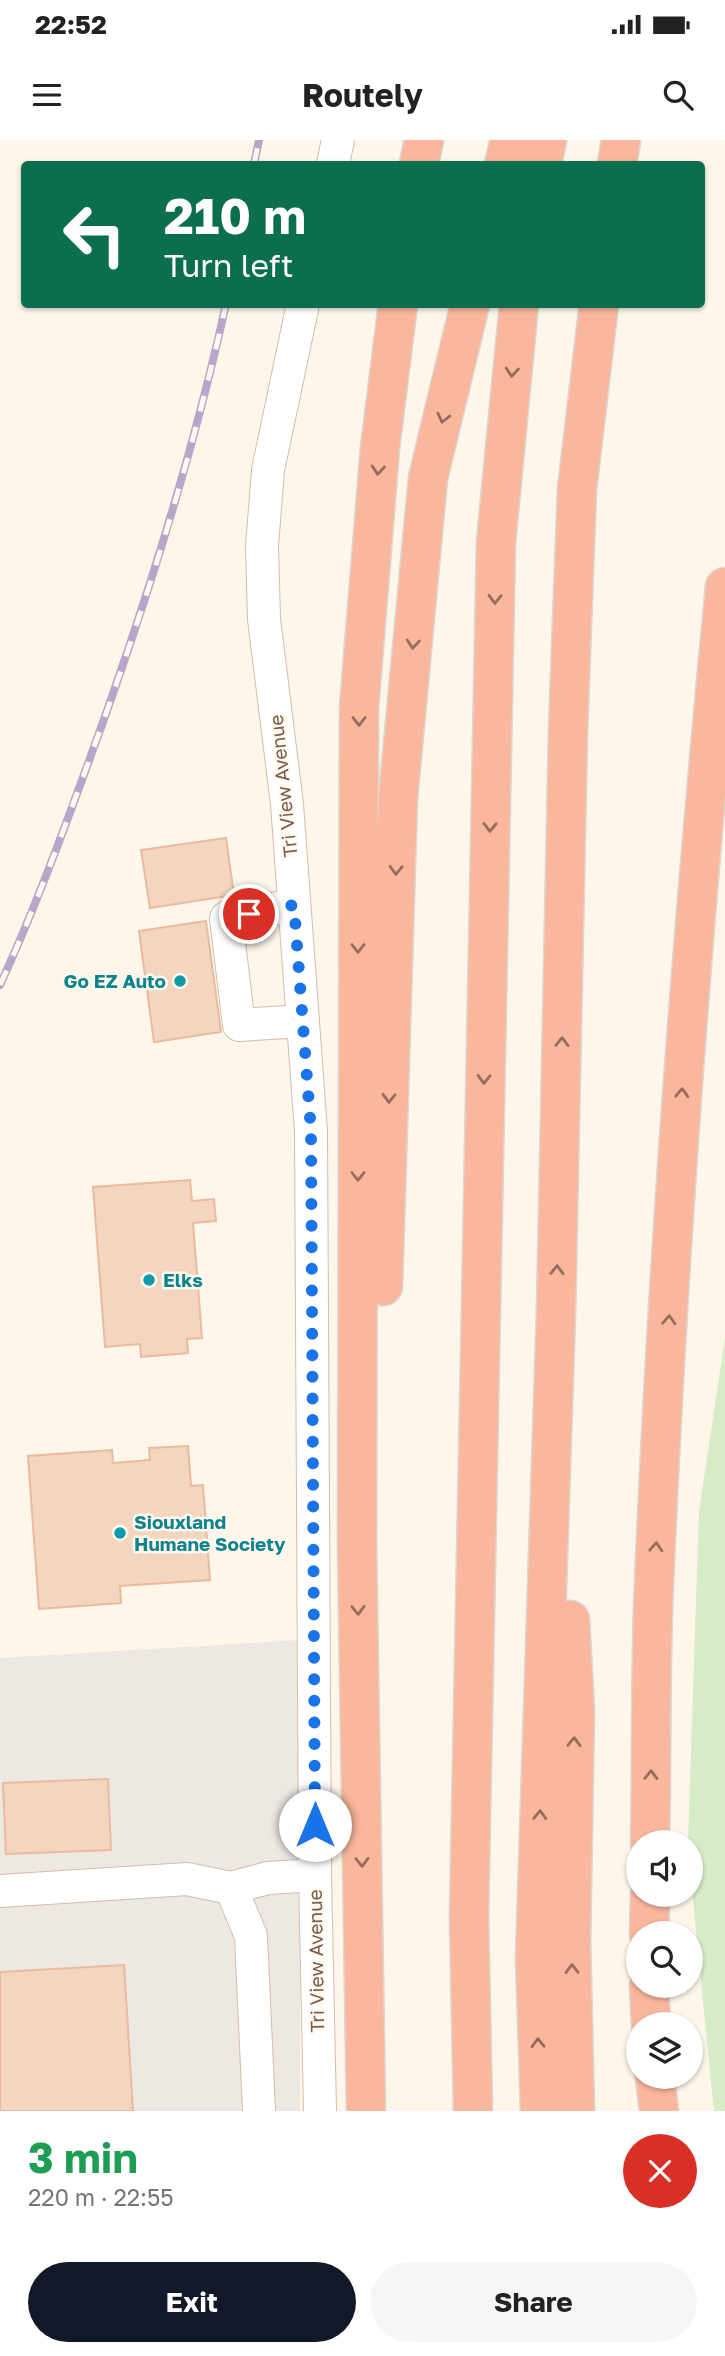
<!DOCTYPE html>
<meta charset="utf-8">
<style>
body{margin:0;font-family:"Golos Text",sans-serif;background:#f6f6f6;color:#222;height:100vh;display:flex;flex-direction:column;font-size:26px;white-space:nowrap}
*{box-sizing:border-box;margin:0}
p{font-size:23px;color:#767676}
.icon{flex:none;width:38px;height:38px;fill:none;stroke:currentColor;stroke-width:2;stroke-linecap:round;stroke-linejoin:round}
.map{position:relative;height:1971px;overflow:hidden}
.drawer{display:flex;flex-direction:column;background:#fff;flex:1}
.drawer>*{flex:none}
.hud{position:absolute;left:21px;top:21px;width:684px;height:147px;border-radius:7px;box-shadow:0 2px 5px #0004;background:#0b6e4f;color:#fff;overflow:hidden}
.tools{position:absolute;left:626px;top:1690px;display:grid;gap:14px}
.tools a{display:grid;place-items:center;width:77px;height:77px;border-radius:50%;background:#fff;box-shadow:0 2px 5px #0004;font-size:35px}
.pin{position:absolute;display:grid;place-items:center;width:60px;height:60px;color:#fff;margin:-30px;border:4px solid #fff;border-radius:50%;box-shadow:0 2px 7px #0007}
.me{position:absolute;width:77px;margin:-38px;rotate:0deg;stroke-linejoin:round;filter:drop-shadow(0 0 5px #0008)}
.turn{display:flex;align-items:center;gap:24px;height:147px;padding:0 28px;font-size:32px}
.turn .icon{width:91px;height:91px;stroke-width:2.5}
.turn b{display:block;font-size:49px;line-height:60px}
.round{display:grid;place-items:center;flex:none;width:74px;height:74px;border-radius:37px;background:#f6f6f6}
.headline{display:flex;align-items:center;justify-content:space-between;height:119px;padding:0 28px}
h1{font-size:42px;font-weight:700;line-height:52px;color:#1e9e55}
.action{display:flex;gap:14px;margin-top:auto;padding:14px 28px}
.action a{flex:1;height:80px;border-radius:42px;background:#111827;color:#fff;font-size:28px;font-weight:700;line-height:80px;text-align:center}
.action a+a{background:#f6f6f6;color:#222}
.status{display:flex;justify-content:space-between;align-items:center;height:49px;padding:0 35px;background:#fff;direction:ltr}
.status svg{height:19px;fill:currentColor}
header{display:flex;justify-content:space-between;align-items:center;height:91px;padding:0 28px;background:#fff;font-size:32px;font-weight:700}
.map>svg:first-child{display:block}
.industrial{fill:#eee8e2}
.green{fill:#d5ecc6}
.building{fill:#f4d5bf;stroke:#e8bb9e;stroke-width:2}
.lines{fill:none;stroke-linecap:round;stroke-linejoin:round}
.minor-casing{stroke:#d1bead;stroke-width:34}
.highway-casing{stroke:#dcd5d0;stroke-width:41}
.minor{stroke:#fff;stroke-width:32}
.highway{stroke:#fab79d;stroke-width:38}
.rail-casing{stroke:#b9a5c9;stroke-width:8}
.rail{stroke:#fff9f0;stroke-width:5;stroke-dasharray:16;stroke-linecap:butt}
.oneway{stroke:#946e5b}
.route{stroke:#1a73e8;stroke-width:12;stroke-dasharray:0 21.6}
.culture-dot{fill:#0f9aa8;stroke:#fff9f0;stroke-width:2.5}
.labels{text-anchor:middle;stroke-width:5;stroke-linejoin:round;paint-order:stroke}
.street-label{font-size:19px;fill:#7a5c4a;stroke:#fff9f0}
.culture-label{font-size:19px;font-weight:bold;fill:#0d838f;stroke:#fff9f0;text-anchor:start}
</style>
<div class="status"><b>22:52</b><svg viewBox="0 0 49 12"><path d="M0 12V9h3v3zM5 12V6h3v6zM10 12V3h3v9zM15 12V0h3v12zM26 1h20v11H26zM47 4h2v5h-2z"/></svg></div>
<header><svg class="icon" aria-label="menu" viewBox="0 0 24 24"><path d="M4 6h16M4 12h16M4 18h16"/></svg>Routely<svg class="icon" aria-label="search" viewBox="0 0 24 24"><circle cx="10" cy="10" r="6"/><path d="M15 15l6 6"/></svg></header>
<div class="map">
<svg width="725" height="1971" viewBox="0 0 725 1971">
<rect width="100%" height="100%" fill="#fdf6e9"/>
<path class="industrial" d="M300 1500V1971H0V1518Z"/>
<path class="green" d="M725 1198V1971H714L691 1740V1703H688L699 1371Z"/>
<g class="building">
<path d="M226 698 234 755 150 768 141 710Z"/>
<path d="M206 781 221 892 154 902 139 791Z"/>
<path d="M190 1040 192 1061 214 1059 216 1081 193 1083 202 1198 187 1199 188 1213 141 1217 140 1204 105 1207 93 1047Z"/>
<path d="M188 1306 191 1346 203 1345 210 1440 120 1446 121 1463 39 1469 28 1316 112 1310 113 1323 150 1320 149 1308Z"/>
<path d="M108 1639 111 1710 6 1714 3 1643Z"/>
<path d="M124 1825 133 1971H0V1832Z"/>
</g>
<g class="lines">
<defs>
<g id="minor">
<path d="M333 24 338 0"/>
<path d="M303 164 268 330 262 406 264 479 287 664 311 991 315 1735 320 1971"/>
<path d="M294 765 226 778 239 885 303 881"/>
<path d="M231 1748 268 1738 315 1735"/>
<path d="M0 1751 187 1739 231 1748 251 1796 259 1971"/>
</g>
<g id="highway">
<path d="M419 24 424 0"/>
<path d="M504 24 510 0"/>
<path d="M542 24 547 0"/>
<path d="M617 24 621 0"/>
<path d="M383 1146 398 658 428 338 470 164"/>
<path d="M570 1480 575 1571 571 1801 575 1971"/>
<path d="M650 1703C652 1616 650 1530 654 1444 668 1111 693 779 725 447"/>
<path d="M649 1794 650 1755"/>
<path d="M649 1846 651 1885"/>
<path d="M655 1937 659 1971"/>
<path d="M366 1971 357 1402 359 568 380 308 398 164"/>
<path d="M473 1971 469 1777 496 402 519 164"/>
<path d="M540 1971 535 1817 556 1172 568 591 577 349 599 164"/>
</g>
</defs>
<use href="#minor" class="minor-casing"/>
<use href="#highway" class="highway-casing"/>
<use href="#minor" class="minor"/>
<use href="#highway" class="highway"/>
<defs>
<g id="rail">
<path d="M254 24 259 0"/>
<path d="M0 845C34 771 62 695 90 618 144 470 192 319 226 164"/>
</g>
</defs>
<use href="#rail" class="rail-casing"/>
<use href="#rail" class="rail"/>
</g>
<defs><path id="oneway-chevron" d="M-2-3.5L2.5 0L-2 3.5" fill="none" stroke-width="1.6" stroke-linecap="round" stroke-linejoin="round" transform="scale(1.75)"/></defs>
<g class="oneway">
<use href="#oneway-chevron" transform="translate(512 232) rotate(95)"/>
<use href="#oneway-chevron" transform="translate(443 278) rotate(104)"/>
<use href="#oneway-chevron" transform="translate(378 330) rotate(95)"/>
<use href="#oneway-chevron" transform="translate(495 459) rotate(91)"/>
<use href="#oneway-chevron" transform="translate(413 504) rotate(95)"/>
<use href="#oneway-chevron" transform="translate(359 581) rotate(90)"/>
<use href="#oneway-chevron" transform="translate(490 687) rotate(91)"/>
<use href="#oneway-chevron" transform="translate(396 730) rotate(92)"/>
<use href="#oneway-chevron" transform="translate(358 808) rotate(90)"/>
<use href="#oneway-chevron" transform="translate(562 902) rotate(-89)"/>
<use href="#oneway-chevron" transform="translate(484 939) rotate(92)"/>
<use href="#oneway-chevron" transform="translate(682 953) rotate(-87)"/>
<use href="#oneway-chevron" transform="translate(389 958) rotate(92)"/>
<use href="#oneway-chevron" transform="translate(358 1036) rotate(90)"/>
<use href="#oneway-chevron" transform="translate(557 1130) rotate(-89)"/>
<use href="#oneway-chevron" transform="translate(669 1180) rotate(-87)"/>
<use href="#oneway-chevron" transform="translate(656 1407) rotate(-87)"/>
<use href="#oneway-chevron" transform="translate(358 1470) rotate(89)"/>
<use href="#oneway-chevron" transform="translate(574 1602) rotate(-89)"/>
<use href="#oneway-chevron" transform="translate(651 1635) rotate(-89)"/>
<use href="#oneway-chevron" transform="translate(540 1675) rotate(-88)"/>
<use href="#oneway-chevron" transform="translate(362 1722) rotate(89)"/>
<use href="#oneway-chevron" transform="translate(572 1829) rotate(-91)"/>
<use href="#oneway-chevron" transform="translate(538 1903) rotate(-92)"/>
</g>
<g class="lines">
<path class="route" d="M249 774 294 765 311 991 315 1685"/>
</g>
<g class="culture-dot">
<circle cx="180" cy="841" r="7"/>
<circle cx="149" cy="1140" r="7"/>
<circle cx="120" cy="1393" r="7"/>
</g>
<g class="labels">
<g class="street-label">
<text transform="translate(283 646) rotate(-96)" y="7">Tri View Avenue</text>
<text transform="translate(316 1821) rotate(-91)" y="7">Tri View Avenue</text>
</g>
<g class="culture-label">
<text x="166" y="848" text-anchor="end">Go EZ Auto</text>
<text x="163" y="1147">Elks</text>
<text x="134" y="1389">Siouxland<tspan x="134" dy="22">Humane Society</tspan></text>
</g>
</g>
</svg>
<div class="tools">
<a><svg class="icon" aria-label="sound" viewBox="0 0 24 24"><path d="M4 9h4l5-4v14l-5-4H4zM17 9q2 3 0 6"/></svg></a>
<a><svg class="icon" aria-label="search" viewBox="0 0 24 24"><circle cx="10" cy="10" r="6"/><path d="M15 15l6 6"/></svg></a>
<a><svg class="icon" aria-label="layers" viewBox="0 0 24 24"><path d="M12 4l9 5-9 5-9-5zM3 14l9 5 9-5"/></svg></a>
</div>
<div class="pin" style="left:249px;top:774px;background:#d93025"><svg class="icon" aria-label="arrive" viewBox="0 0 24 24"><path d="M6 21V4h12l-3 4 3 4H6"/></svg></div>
<svg class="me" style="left:315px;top:1685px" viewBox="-20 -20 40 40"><circle r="19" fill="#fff"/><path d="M0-13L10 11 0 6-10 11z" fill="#1a73e8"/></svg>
<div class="hud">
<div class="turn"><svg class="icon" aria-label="left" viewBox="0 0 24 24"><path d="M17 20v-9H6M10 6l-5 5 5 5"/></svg><div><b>210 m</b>Turn left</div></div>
</div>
</div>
<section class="drawer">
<div class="headline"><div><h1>3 min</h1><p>220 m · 22:55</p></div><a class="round" style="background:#d93025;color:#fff"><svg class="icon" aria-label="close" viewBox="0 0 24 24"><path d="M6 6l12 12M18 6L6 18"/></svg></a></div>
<div class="action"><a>Exit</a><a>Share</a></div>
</section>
